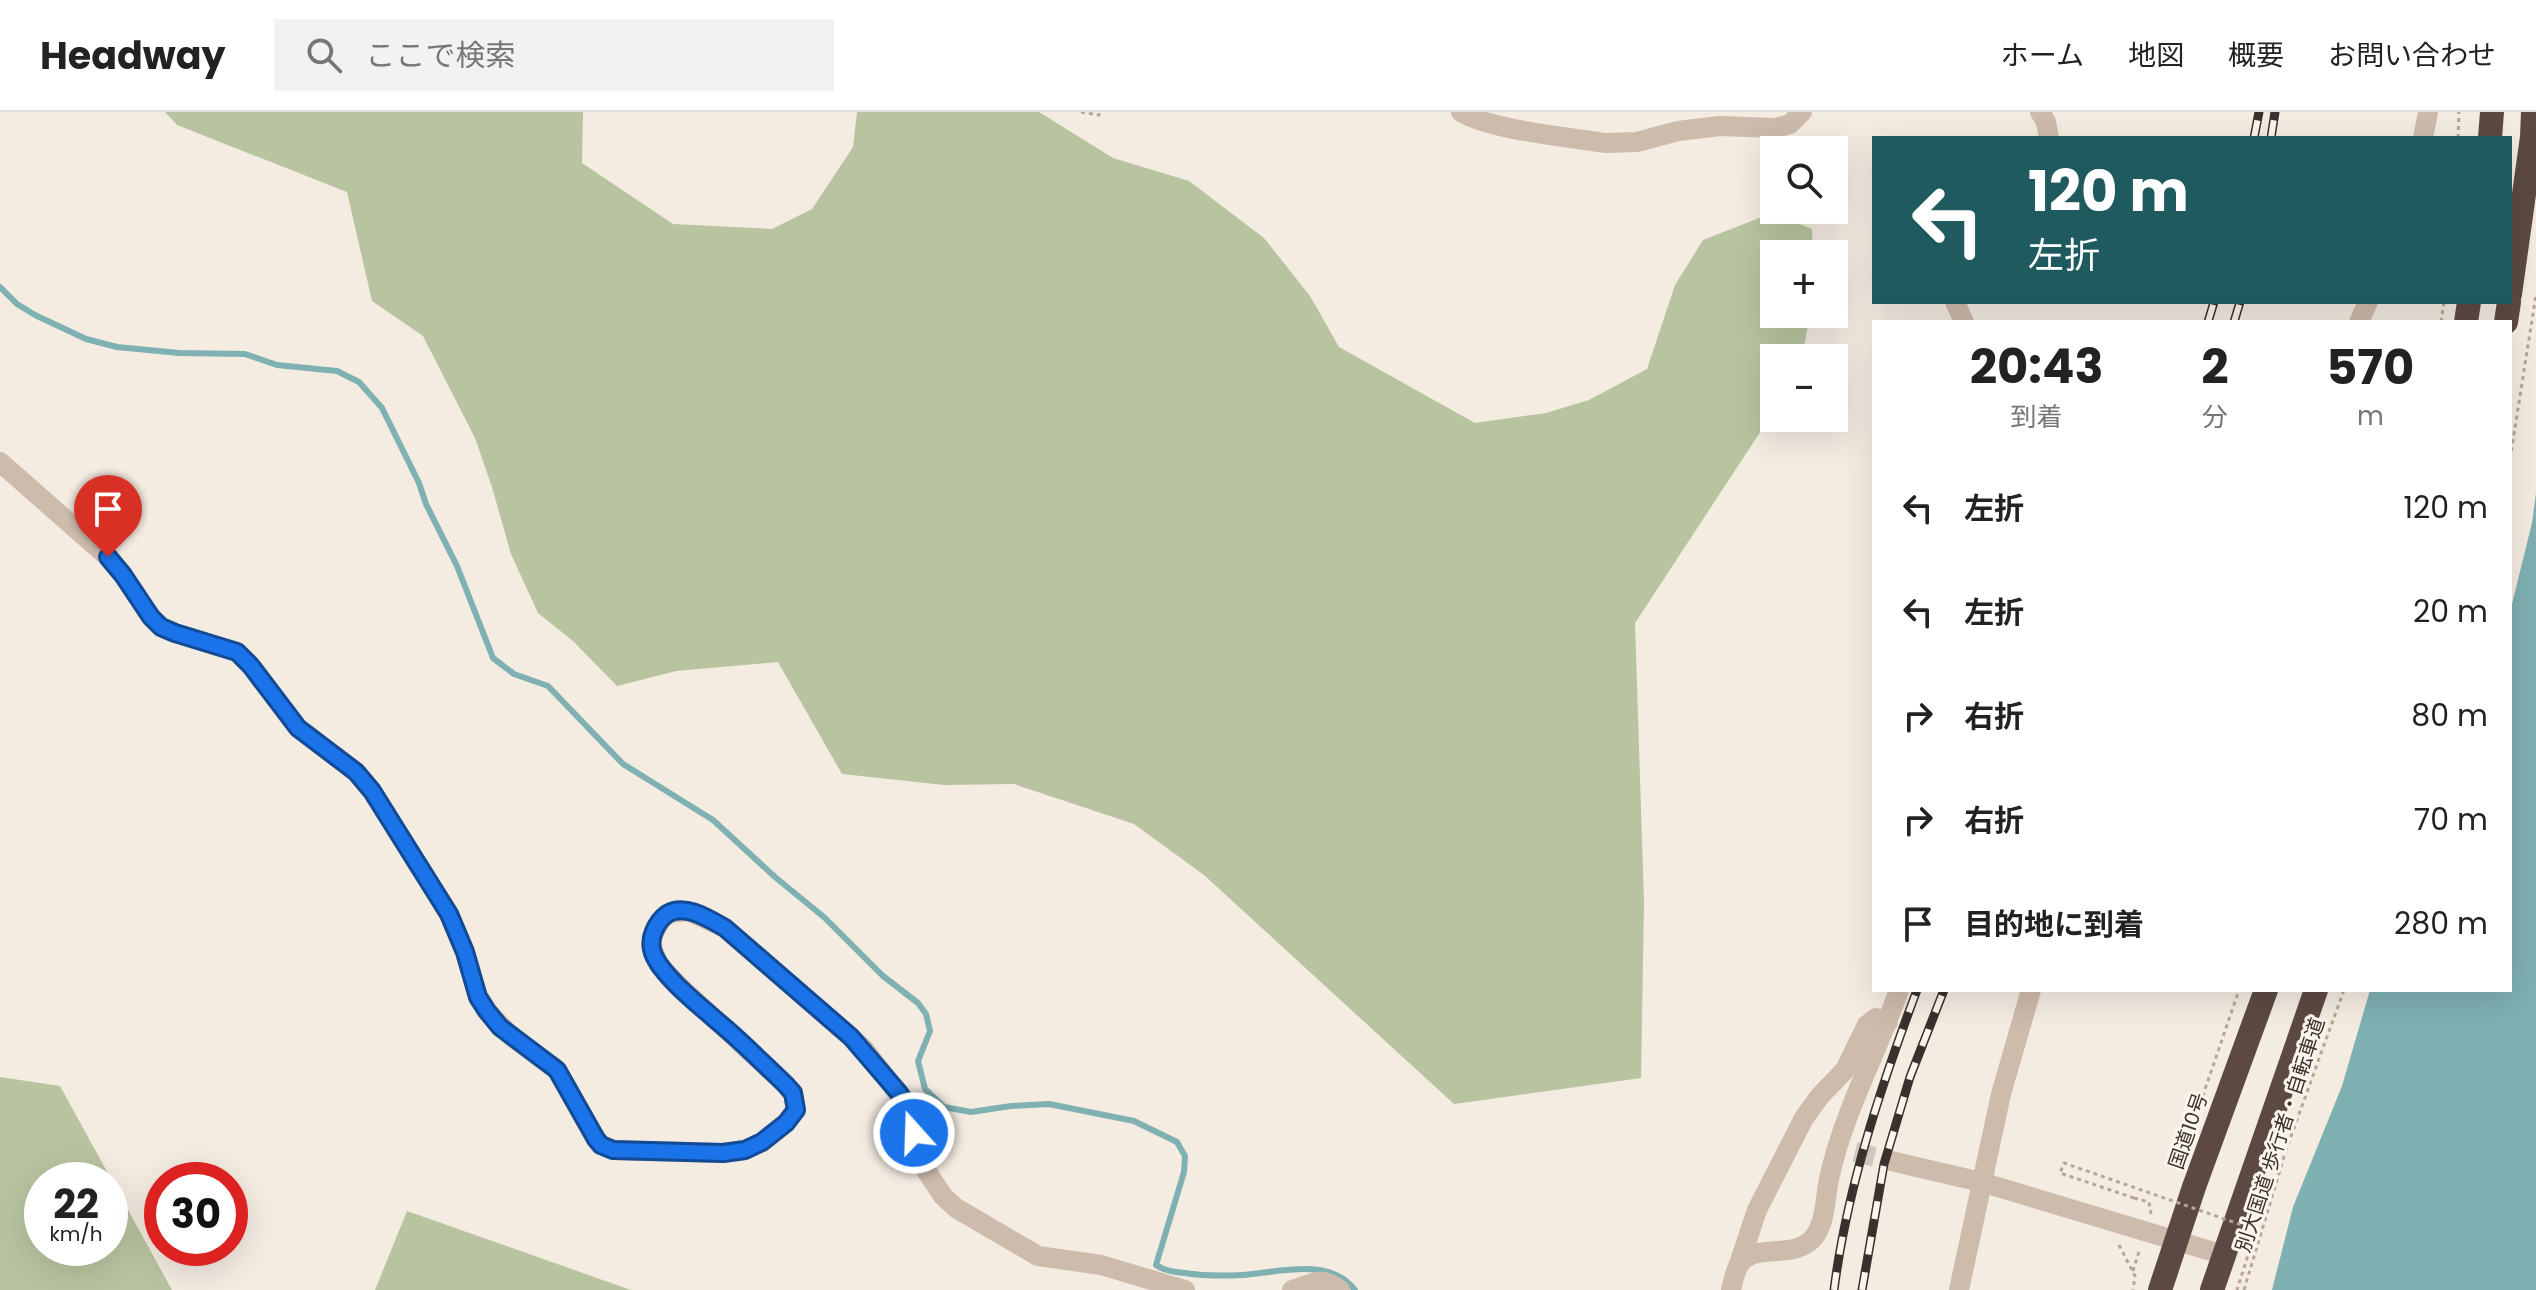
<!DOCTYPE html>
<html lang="ja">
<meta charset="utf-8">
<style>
body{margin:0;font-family:Poppins,"Noto Sans JP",sans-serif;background:#f2f2f2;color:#222;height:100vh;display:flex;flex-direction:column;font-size:30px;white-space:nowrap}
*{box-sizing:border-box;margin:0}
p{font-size:26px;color:#767676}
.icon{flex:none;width:44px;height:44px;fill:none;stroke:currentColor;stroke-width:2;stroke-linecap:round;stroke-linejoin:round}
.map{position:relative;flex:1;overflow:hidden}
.drawer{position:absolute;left:1872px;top:208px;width:640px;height:672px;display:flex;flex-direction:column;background:#fff;border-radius:0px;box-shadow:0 8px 32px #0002}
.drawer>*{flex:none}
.hud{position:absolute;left:1872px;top:24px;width:640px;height:168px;border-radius:0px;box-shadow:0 8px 32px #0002;background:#1f5a5e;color:#fff;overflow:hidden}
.tools{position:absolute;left:1760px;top:24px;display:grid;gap:16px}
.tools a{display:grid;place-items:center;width:88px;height:88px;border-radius:0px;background:#fff;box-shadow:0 8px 32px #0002;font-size:40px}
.speed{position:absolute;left:24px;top:1050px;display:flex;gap:16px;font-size:40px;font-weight:700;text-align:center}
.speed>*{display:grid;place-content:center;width:104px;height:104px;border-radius:50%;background:#fff;box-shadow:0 8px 32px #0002;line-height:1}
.speed small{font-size:20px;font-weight:400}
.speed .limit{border:12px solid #d22;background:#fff;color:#111}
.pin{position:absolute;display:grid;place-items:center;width:68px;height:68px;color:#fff;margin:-82px -34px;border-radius:50% 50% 50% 0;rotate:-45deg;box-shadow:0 0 8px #0007}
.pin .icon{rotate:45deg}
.me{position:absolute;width:88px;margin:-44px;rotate:340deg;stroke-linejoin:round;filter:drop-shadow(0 0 6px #0008)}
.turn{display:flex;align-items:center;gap:28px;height:168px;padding:0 24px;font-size:36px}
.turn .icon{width:104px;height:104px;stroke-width:2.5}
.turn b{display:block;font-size:56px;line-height:68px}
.eta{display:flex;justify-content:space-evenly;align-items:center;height:136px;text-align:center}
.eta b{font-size:48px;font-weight:700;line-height:56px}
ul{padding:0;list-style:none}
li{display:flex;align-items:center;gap:24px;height:104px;padding:0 24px}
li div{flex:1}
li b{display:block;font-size:30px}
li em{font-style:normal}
header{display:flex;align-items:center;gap:48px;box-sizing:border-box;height:112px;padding:0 40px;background:#fff;border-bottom:2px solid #e0e0e0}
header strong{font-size:38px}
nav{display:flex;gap:44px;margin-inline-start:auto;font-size:28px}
.search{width:560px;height:72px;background:#f2f2f2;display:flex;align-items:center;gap:20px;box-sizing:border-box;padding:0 28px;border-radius:0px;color:#767676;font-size:30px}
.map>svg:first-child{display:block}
.green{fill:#b8c4a0;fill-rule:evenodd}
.water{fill:#7fb0b2}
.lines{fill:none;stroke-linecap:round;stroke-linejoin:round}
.stream{stroke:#7fb0b2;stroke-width:6}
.minor-tunnel{stroke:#cfc6bd;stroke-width:20;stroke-dasharray:20 10;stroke-linecap:butt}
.path{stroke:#b9a596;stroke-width:3;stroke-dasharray:4 4;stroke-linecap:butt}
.minor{stroke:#cdbbac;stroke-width:20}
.highway{stroke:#5c4a42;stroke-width:24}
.rail-casing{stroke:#3b302b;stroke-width:9}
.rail{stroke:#fbf5ee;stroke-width:6;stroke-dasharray:18;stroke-linecap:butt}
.path-bridge{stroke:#b9a596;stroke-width:3;stroke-dasharray:4 4;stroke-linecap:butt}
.route-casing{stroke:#114b97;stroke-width:20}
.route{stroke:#1a73e8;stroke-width:14}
.labels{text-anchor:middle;stroke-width:6;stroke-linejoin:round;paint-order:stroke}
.street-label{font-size:20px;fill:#3b302b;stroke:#fbf5ee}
</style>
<header>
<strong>Headway</strong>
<div class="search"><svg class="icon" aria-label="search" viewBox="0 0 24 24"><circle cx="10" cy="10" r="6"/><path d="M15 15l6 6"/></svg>ここで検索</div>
<nav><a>ホーム</a><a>地図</a><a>概要</a><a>お問い合わせ</a></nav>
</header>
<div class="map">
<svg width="2536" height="1178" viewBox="0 0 2536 1178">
<rect width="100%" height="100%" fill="#f4ebe1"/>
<g class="green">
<path d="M165 0H583L582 51 673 112 772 117 812 97 853 35 857 0H1039L1113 46 1189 69 1264 126 1310 184 1339 235 1475 311 1546 301 1589 288 1647 257 1675 173 1703 128 1772 101 1812 117 1813 142H1774V202H1810L1802 246H1774V299L1635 511 1644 790 1641 966 1454 992 1204 763 1134 712 1014 672 944 673 842 662 778 550 676 559 617 574 573 529 538 501 511 442 492 375 475 326 423 224 372 189 347 80 177 13Z"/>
<path d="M0 965 60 974 172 1178H0ZM110 1068V1136H42V1068Z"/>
<path d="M407 1099 631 1178H375Z"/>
</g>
<path class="water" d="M2536 381V1178H2272L2293 1095 2342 974 2370 878H2510V500L2532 411Z"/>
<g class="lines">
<path class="stream" d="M0 175 17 192 35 203 86 227 117 235 179 241 245 242 277 253 337 259 359 270 382 296 419 371 426 392 457 454 493 546 514 562 548 574 623 652 713 708 775 765 825 806 883 864 918 891 926 902 930 919 918 949 925 977 944 995 971 1000 1011 994 1049 992 1134 1009 1177 1030 1185 1044 1184 1060 1156 1153C1165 1159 1174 1160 1185 1161 1204 1164 1223 1164 1242 1163 1278 1161 1329 1144 1355 1178"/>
<path class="minor-tunnel" d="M1855 1040 1891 1049"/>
<g class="path">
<path d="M1081 0 1099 3 1101 0"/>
<path d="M2458 26 2459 0"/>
<path d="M2441 210 2444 190"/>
<path d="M2510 347 2536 183"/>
<path d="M2200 992 2239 878"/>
<path d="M2134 1086 2149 1090 2151 1102"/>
<path d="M2119 1133 2135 1164 2133 1178"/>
<path d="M2133 1159 2140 1136"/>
<path d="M2244 1178 2286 1038 2344 878"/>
</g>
<g class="minor">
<path d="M1461 0C1490 18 1568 25 1605 31L1637 30 1678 19 1720 14 1776 16 1790 12 1802 0"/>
<path d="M2040 0 2046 10 2049 26"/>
<path d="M2423 26 2428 0"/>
<path d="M1955 190 1964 210"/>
<path d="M2359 210 2368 190"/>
<path d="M0 350 108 445 123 463 151 505 161 515 175 521 237 540 251 554 298 616 356 660 372 679 449 802 465 840 478 885 487 899 512 925 557 958 596 1027 601 1033 613 1038 723 1041 745 1038 762 1030 786 1011 796 998 793 981 785 972 677 872 659 853 651 833 652 824 662 807 670 801 688 799 725 816 863 936 905 990 927 1060 943 1084 956 1096 1038 1144 1101 1153 1185 1178"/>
<path d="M1891 1049 1981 1070 2224 1143"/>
<path d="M1738 1155 1757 1098 1804 1006 1820 984 1845 958 1867 913 1876 906 1888 910"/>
<path d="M1292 1178C1313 1172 1320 1163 1340 1178"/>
<path d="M1731 1178C1733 1171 1734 1162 1738 1155 1751 1128 1794 1150 1814 1125 1826 1110 1825 1085 1829 1067 1843 1001 1877 941 1899 878"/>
<path d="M1959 1178 2001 982 2031 878"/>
</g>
<g class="highway">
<path d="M2490 26 2492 0"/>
<path d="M2510 182 2532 25 2533 0"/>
<path d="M2466 210 2469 190"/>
<path d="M2506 210 2509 190"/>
<path d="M2160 1178 2194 1075 2266 878"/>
<path d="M2212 1178 2316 878"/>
</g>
<defs>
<g id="rail">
<path d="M2254 26 2259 0"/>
<path d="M2271 26 2275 0"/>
<path d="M2208 210 2214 190"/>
<path d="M2234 210 2240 190"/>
<path d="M1834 1178C1847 1076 1881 974 1917 878"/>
<path d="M1862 1178 1884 1052 1910 965 1944 878"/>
</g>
</defs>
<use href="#rail" class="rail-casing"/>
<use href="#rail" class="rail"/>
<path class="path-bridge" d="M2134 1086 2060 1061 2064 1051 2256 1118 2237 1178"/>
</g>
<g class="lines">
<defs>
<path id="route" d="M108 445 123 463 151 505 161 515 175 521 237 540 251 554 298 616 356 660 372 679 449 802 465 840 478 885 487 899 500 915 557 958 596 1027 601 1033 613 1038 723 1041 745 1038 762 1030 786 1011 796 998 793 981 785 972C767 955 749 937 731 921 710 902 662 866 653 841 648 827 656 810 667 802 685 791 709 807 725 816L851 925 899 981 905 990 914 1021"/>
</defs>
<use href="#route" class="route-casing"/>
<use href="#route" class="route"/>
</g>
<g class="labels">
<g class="street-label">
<text transform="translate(2188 1019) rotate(-71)" y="7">国道10号</text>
<text transform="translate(2280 1023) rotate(-72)" y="7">別大国道 歩行者・自転車道</text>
</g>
</g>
</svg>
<div class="tools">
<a><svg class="icon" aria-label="search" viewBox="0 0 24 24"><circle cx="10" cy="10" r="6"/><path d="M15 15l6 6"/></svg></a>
<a>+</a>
<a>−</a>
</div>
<div class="speed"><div>22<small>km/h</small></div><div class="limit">30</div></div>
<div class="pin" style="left:108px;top:445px;background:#d93025"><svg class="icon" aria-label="arrive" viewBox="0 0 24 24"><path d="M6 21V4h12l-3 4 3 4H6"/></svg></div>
<svg class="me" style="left:914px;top:1021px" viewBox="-20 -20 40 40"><circle r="17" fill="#1a73e8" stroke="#fff" stroke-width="3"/><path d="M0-11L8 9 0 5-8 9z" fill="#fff"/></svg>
<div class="hud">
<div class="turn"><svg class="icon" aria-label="left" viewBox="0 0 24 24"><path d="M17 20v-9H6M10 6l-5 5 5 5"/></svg><div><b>120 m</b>左折</div></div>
</div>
<section class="drawer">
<div class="eta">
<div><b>20:43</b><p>到着</p></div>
<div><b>2</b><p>分</p></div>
<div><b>570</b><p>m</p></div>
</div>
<ul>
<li><svg class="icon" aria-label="left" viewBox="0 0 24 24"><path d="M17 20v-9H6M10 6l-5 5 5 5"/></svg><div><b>左折</b></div><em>120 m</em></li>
<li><svg class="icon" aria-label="left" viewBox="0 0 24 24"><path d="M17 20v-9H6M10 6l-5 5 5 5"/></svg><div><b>左折</b></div><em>20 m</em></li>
<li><svg class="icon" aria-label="right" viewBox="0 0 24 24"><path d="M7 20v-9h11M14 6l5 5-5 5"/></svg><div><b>右折</b></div><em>80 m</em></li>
<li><svg class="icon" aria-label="right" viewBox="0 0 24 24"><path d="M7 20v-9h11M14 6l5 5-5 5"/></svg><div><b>右折</b></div><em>70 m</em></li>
<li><svg class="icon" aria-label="arrive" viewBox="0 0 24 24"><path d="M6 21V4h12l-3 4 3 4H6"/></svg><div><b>目的地に到着</b></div><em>280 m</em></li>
</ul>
</section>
</div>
